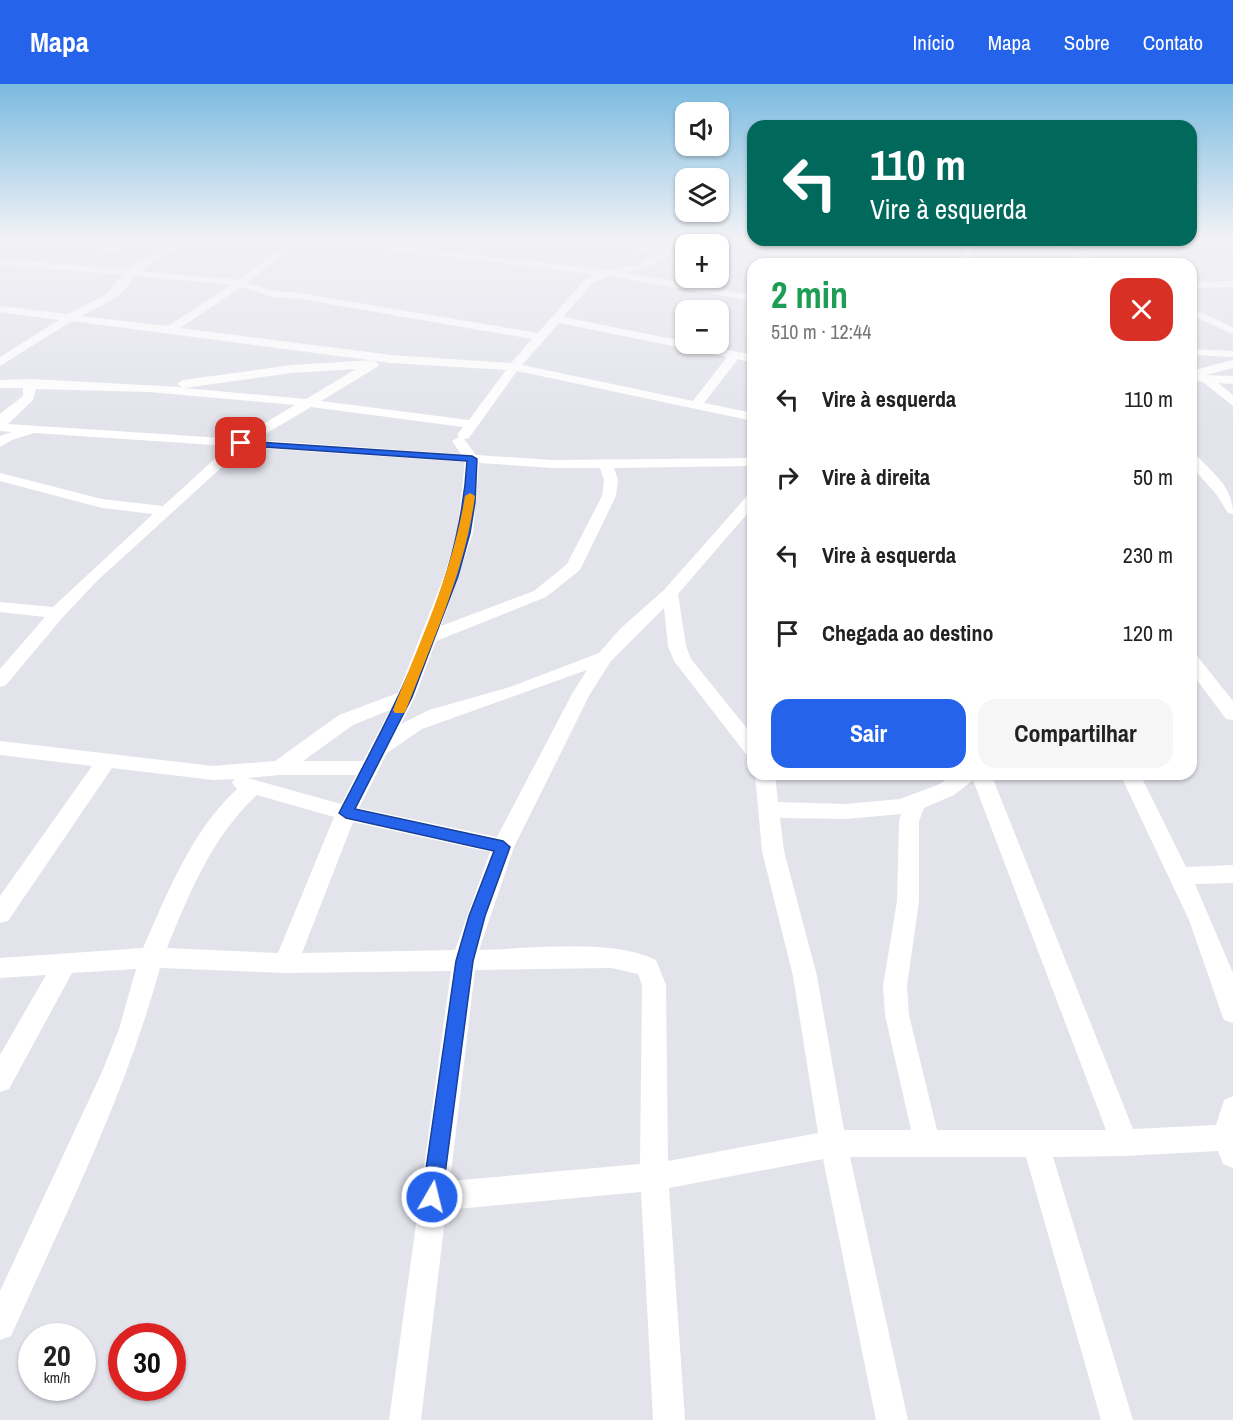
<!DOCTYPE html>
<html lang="pt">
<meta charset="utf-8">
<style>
body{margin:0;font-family:"Archivo Narrow",sans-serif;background:#f6f6f6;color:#222;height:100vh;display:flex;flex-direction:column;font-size:22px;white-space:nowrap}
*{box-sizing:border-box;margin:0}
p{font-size:20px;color:#767676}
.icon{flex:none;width:33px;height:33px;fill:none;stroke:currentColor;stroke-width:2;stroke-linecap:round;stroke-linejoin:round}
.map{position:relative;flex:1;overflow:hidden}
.panel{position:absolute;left:747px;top:174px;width:450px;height:522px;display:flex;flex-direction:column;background:#fff;border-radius:18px;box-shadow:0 2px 4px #0004}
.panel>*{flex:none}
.guide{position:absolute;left:747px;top:36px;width:450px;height:126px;border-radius:18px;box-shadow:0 2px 4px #0004;background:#00695c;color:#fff;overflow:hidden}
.fabs{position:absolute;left:675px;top:18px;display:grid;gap:12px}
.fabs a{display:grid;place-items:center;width:54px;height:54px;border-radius:12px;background:#fff;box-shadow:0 2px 4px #0004;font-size:30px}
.speed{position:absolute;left:18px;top:1239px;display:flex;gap:12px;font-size:30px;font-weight:700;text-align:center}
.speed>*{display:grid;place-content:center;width:78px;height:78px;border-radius:50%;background:#fff;box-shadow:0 2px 4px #0004;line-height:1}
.speed small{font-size:15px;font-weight:400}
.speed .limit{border:9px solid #d22;background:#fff;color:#111}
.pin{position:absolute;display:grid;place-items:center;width:51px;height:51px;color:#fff;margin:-26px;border-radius:12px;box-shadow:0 3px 9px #0006}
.me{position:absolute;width:66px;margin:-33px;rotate:8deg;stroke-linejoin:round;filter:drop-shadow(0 0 4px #0008)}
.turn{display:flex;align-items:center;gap:21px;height:126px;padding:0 24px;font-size:27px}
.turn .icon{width:78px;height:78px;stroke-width:2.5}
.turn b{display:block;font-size:42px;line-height:51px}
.round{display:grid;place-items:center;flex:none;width:63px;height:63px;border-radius:18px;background:#f6f6f6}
.headline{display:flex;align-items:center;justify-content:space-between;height:102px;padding:0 24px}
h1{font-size:36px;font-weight:800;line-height:45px;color:#1e9e55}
.primary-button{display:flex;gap:12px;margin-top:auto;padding:12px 24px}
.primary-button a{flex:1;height:69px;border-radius:18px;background:#2563eb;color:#fff;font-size:24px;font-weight:800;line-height:69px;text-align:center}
.primary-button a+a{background:#f6f6f6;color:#222}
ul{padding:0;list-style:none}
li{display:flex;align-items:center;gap:18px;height:78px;padding:0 24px}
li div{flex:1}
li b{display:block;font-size:22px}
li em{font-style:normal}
header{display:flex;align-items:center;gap:36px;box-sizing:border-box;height:84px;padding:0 30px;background:#2563eb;color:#fff}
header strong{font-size:28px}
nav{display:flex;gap:33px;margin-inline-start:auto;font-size:21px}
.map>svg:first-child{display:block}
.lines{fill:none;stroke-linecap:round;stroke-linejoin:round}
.minor{fill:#fff;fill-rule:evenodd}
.route{fill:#2563eb;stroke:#184099;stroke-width:1.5}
.slow{fill:#f59e0b}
</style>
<header>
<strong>Mapa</strong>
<nav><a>Início</a><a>Mapa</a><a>Sobre</a><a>Contato</a></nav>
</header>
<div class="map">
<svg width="1233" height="1336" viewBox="0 0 1233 1336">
<rect width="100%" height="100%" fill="#e3e3ec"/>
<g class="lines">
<g class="minor">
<path d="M50 156H76L122 165 117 168Z"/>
<path d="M182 156H194L139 187 238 196 291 156H301L247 199 274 207 300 209 538 249 585 195 596 191 314 156H346L609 186 641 180 657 171 594 156H614L665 166 684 156H695L647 184 625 189 753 211V217L610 192 593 199 563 233 753 271V279L738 275 704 319 753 329V337L517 287 469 354 464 355 476 371 552 376 753 374V382L614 384 618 396 616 412 580 486 546 513 436 557 415 613 401 640 429 626 510 603 599 569 621 544 664 506 748 411 753 410V423L678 510 686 562 691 575 753 652V672L746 670 674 577 668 562 664 524 611 577 590 610 514 763 479 866C531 865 610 854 656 876L666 901 668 1077 818 1049 793 892 762 767 755 690H775L778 718 846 720 900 715 940 700 953 690H991L1133 1045 1216 1041 1224 1016 1233 1012V1084L1223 1080 1218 1067 1125 1072 1053 1073 1133 1336H1101L1026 1073H850L908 1336H876L823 1075 669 1104 685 1336H653L641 1108 446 1126 421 1336H389L451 887 286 889 160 884C125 1012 65 1131 11 1252L0 1256V1207L102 988 119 945 136 885 72 889 9 1005 0 1008V971L46 891 0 894V874L143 864C167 810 192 746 237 705L232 699 234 695 213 696 112 684 8 837 0 839V812L92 682 0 671V657L213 682 275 677 339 631 398 609 444 492 457 449 465 378 244 363 98 496 63 533 6 601 0 603V585L45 533 0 528V518L53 523 153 430 102 424 0 397V389L102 415 163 422 229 362 34 349 12 356 0 363V352L12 348 0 347V330L23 312V304H0V296L30 295 182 303 177 300 183 296 292 281 373 276 379 280 377 283 321 317 469 336 506 286 392 279 72 237 0 282V273L59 236 0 228V222L68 230 105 211 123 191 0 181V175L126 185ZM133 192 229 200 231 201 168 242 81 232C98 223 128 212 133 192ZM241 203 273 213 300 215 532 255 511 279 392 271 180 244ZM559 239 727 273 693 317 522 281ZM356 285 306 315 184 304 292 289ZM36 305 149 308 295 321 238 355 8 340 33 316ZM311 323 463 343 457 351 459 353 452 357 461 370 255 356ZM479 379 552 384H600L604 396 602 412 567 480 534 507 441 542 473 449ZM587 586 572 610 497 753 359 724 387 669 422 645ZM390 626 363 677H303L353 641ZM280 691H356L341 720 248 694ZM973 696 1106 1046H937L909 931 907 902 919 817V737L924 724 954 711ZM257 711 334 733 278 869 167 864C189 810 212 752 257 711ZM901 730 899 737 897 817 883 902 885 931 911 1046H844L817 892 784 767 780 734 846 735ZM353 738 490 768 455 866 302 869ZM611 884 638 890 642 901 640 1080 450 1097 475 886Z"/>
<path d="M971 156H980L966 180H956Z"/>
<path d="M1044 156H1056L1100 180H1087Z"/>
<path d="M1233 197V203L1191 204V198Z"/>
<path d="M1191 224 1233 243V250L1191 231Z"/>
<path d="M1191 265 1233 267V273L1191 271Z"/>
<path d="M1233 276V284L1206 291 1233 292V300L1218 299 1233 311V322L1203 298 1191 295V287Z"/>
<path d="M1191 370 1196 371C1214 390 1233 403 1233 430L1228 429 1216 410 1191 382Z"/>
<path d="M1191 570 1197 572 1233 617V636L1226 635 1191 588Z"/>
<path d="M1120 690H1140L1186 783 1233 781V799L1195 800 1233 889V939L1224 936 1221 928 1189 836Z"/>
</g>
</g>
<linearGradient id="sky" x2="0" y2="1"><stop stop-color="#7abae0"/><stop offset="0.45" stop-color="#f2f2f6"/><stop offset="1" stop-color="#f2f2f6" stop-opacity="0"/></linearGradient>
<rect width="1233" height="343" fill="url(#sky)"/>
<path class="route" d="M241 357 472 372 477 375 475 418 470 449 458 492 412 613 355 725 503 757 510 763 485 832 473 877 442 1113 439 1120 432 1123 425 1120 422 1113 456 877 469 832 494 767 346 734 339 729C396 619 460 504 467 377L237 361V357Z"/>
<path class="slow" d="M470 409 475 412C465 487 433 555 406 626L404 629H395L393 626C421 555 453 487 465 412Z"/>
</svg>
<div class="fabs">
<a><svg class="icon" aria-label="sound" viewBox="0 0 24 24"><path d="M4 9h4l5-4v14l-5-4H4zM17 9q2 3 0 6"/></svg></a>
<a><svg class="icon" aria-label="layers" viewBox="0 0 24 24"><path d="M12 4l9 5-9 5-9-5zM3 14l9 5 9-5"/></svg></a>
<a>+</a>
<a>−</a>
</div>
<div class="speed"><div>20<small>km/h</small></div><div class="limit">30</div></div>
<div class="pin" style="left:241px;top:359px;background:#d93025"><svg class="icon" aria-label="arrive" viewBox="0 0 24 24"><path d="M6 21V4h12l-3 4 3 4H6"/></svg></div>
<svg class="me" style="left:432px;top:1113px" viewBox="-20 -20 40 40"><circle r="17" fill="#2563eb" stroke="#fff" stroke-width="3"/><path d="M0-11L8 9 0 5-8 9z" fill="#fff"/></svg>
<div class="guide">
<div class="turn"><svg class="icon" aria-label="left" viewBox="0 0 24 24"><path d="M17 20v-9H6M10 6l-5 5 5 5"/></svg><div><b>110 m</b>Vire à esquerda</div></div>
</div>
<section class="panel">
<div class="headline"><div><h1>2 min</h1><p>510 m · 12:44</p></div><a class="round" style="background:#d93025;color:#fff"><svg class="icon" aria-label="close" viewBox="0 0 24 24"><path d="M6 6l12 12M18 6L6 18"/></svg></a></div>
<ul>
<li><svg class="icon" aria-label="left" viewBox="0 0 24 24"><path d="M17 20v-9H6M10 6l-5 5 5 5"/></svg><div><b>Vire à esquerda</b></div><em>110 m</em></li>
<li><svg class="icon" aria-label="right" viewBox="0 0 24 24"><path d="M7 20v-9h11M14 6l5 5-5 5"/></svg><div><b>Vire à direita</b></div><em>50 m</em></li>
<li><svg class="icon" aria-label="left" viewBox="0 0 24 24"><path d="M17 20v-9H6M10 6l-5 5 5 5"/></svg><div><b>Vire à esquerda</b></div><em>230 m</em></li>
<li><svg class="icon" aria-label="arrive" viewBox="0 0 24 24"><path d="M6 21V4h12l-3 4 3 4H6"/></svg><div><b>Chegada ao destino</b></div><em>120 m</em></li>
</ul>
<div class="primary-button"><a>Sair</a><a>Compartilhar</a></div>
</section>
</div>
